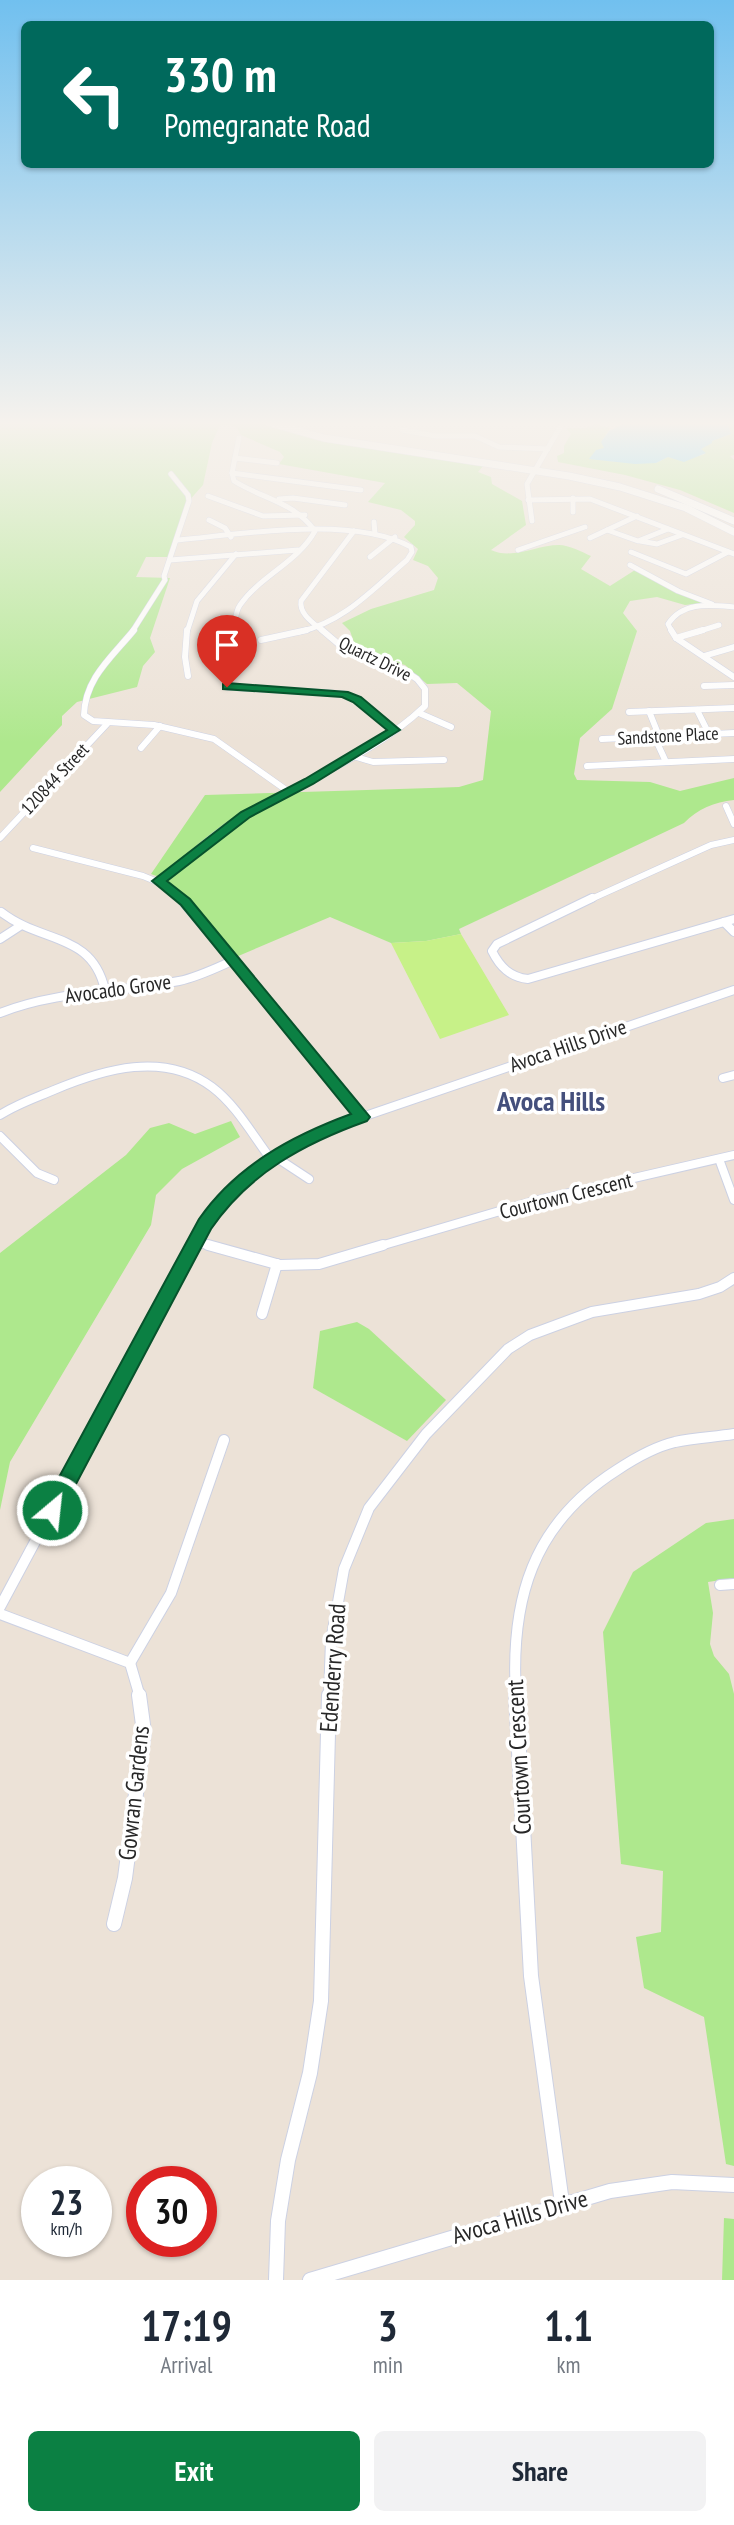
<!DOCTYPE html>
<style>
body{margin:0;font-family:"PT Sans Narrow",sans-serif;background:#f2f2f3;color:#1f2937;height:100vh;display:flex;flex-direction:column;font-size:26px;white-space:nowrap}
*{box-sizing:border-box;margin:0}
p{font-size:23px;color:#747a83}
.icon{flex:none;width:38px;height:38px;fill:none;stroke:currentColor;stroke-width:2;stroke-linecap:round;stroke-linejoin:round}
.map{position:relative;height:2280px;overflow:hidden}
.panel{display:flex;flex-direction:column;background:#fff;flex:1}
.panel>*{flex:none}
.guide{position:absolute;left:21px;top:21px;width:693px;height:147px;border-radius:10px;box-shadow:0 2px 5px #0004;background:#00695c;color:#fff;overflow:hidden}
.speed{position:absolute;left:21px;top:2166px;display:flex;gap:14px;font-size:35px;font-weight:700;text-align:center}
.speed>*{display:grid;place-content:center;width:91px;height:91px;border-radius:50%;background:#fff;box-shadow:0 2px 5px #0004;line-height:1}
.speed small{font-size:18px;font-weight:400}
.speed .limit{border:10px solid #d22;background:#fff;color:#111}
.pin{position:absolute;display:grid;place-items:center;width:60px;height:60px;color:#fff;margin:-72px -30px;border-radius:50% 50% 50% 0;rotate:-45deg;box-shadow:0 0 7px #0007}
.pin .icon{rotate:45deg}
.me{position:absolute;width:77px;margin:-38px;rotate:28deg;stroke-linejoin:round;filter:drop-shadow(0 0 5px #0008)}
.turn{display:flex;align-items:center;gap:24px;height:147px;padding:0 28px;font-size:32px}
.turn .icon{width:91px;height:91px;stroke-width:2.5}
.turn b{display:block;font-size:49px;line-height:60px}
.eta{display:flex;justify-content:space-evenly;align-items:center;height:119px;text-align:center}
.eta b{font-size:42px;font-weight:800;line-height:49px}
.action{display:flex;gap:14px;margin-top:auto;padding:14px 28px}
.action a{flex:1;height:80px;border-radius:10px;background:#0b8043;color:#fff;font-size:28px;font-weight:800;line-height:80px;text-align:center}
.action a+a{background:#f2f2f3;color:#1f2937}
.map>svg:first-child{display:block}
.green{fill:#aee88d}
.pitch{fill:#c7f188}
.water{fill:#5ed3f9}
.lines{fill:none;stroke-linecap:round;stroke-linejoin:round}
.street-far4-casing{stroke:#ccd1e3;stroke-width:6}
.street-far3-casing{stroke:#ccd1e3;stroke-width:7}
.street-far2-casing{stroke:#ccd1e3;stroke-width:10}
.street-far1-casing{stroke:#ccd1e3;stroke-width:12}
.street-casing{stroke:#ccd1e3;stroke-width:16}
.secondary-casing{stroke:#ccd1e3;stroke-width:8}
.street-far4{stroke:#fff;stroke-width:5}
.street-far3{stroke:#fff;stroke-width:6}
.street-far2{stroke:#fff;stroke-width:8}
.street-far1{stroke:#fff;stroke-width:10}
.street{stroke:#fff;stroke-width:14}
.secondary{stroke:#fff;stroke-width:7}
.route{fill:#0b8043;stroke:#07532c;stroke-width:2}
.labels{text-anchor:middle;stroke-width:7;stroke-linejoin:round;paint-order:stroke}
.far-street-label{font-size:18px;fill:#272727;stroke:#fff}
.street-label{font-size:21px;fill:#272727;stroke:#fff}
.near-street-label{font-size:24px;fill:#272727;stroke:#fff}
.district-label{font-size:28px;font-weight:bold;fill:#444f7c;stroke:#fff}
</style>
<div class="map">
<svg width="734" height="2280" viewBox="0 0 734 2280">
<rect width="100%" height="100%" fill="#ece2d7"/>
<g class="green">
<path d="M0 424H262L320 441 483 466 478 472 491 477 492 484 522 501 526 525 491 550C512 560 537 545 559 545 569 545 582 552 591 556L581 569 610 586 635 570 704 603 685 605 657 597 630 601 623 613 637 631 612 709 580 738 574 774 577 780 650 782 680 791 734 778V800C714 802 698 809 684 823L459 929 461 934 426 941 391 943 330 917 236 957C212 928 188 886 151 874L205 795 431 788 459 787 483 780 491 711 457 683 427 684 405 665 357 651 350 631 342 623 371 609 434 590 438 578 428 566 413 560 418 549 404 537 415 525V521L401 510 368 502 385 483 279 464 284 457 280 452 241 435 237 428 230 425H220L212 443 203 485 186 504 169 557H146L136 577 170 578 150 638 155 652 143 666 137 687 77 702 62 716V725L0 792Z"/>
<path d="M595 424 610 428 602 441 608 461 656 463 668 457C687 462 687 459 705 454L701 449 711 441 731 434 728 424H734V455L730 456 734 460V513L680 490 625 475 558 462 557 456 564 453V446L571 434 566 428H586Z"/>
<path d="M231 1121 240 1137 182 1169 156 1195 151 1225 10 1462 0 1510V1253L126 1155 150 1128 169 1123 195 1134Z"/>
<path d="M357 1322 369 1329 446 1400 407 1441 313 1388 320 1331Z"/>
<path d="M734 1519V1578L708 1582 713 1613 710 1644 714 1656 729 1674 734 1694V2166L726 2164 704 2017 644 1988 636 1937 661 1932 663 1871 621 1864 603 1632 633 1572 706 1523Z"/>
<path d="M724 2218 734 2219V2280H722Z"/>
</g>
<path class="pitch" d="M461 934 509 1015 440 1039 391 943 426 941Z"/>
<path class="water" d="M623 424H728L731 434 712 441V443L701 449 706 453 684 462 668 457 656 463 635 464 589 459 596 450 604 448 601 442 609 431Z"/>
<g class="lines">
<defs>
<g id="street-far4">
<path d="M402 430 436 436H475L499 447 548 449"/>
<path d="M235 458 277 463"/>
<path d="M232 473 361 490"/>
<path d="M208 496 263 516 305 515"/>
<path d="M573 498V512"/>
<path d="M279 499 293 498 345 505"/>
<path d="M528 500 590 499 734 554"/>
<path d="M209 520 225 528 231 537"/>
<path d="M532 521 527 484 562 424"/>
<path d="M374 522 375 534"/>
<path d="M607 530 638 541 668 529"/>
<path d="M590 538 637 516"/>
<path d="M178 540C243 534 353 515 411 547L412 552 407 560C373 589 344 622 299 632"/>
<path d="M640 541 657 544 682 535"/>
<path d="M518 550 585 527"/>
<path d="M631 552 686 574 728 552"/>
<path d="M370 557 395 537"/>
<path d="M170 560 298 550"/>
<path d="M630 565 678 591 712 604"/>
<path d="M132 632 165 580 164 576 189 501 188 495 171 474"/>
<path d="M187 632 197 601 236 554"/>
<path d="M233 632C235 623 235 612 240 605 260 576 298 562 315 531 294 502 263 499 234 481L232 473 239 438"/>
<path d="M324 632C315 624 299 615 301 601L354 531"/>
<path d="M672 632 668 624C683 601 710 605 734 607"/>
<path d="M697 632 719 625"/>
</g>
<g id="street-far3">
<path d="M134 630C112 657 85 678 84 715L93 721 154 725 214 739 289 792"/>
<path d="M187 630 185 657 188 676"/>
<path d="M671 630 676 638 734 677"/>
<path d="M232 636 233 630"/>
<path d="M676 638 703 630"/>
<path d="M261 640 307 630"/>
<path d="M704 656 734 647"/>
<path d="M704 686 734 685"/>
<path d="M227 687 344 694 357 699 395 730"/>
<path d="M697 710 709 734"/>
<path d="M649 711 659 736"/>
<path d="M629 712 734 708"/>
<path d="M419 713 451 727"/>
<path d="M654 736 666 762"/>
<path d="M602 739 734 733"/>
<path d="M141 748 160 726"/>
<path d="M353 756 373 762 444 760"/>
<path d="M587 766 734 759"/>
<path d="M726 806 734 824"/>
<path d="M0 838 107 724"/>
<path d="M33 848 143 876 160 883 181 900"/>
<path d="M159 881C188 858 217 830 249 812 308 779 376 753 425 706V689L417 679 402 669 342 647 322 630"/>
<path d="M589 900 711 845 734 840"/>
</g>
<g id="street-far2">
<path d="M180 898 362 1117"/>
<path d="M592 898 497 944 492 951C500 967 510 977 528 979L734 919"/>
<path d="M1 912C42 944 92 932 105 990"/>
<path d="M724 922 734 932"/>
<path d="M0 939 20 926"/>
<path d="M0 1013C58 990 118 993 179 981 198 977 216 968 234 960"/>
<path d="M723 1078 734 1075"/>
<path d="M0 1115C17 1104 35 1098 54 1090 104 1069 164 1051 212 1087 236 1105 252 1134 270 1158"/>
<path d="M0 1136 37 1173 54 1180"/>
<path d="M274 1156 309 1179"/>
<path d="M719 1159 734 1200"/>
<path d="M196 1242 214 1247"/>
<path d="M193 1247C224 1189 271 1156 330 1128L734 990"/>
<path d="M377 1247 534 1201 734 1155"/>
</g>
<g id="street-far1">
<path d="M208 1245 280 1265 319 1264 383 1245"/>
<path d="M262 1314 277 1264"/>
<path d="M720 1585 734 1584"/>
<path d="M0 1607 194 1245"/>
<path d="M0 1614 130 1663 140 1697"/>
<path d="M130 1663 171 1593 224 1440"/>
<path d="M329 1697 331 1641 344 1569 369 1508 426 1434 508 1349 530 1335 592 1312 699 1294 720 1287 734 1278"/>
<path d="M516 1697C510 1600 532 1524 617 1470 635 1458 654 1447 675 1442 694 1438 715 1437 734 1434"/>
</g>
<g id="street">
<path d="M516 1695 531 1976 562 2203"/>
<path d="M114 1924 125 1878 144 1732 139 1695"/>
<path d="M276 2280 278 2221 288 2160 310 2073 321 2001 329 1695"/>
<path d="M310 2280 610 2191 672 2182 734 2185"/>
</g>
<g id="secondary">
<path d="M274 424 324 438 569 476 620 487 686 508 734 532"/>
<path d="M658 489 734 521"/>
</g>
</defs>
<use href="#street-far4" class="street-far4-casing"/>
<use href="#street-far3" class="street-far3-casing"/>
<use href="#street-far2" class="street-far2-casing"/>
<use href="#street-far1" class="street-far1-casing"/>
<use href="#street" class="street-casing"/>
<use href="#secondary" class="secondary-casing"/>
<use href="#street-far4" class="street-far4"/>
<use href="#street-far3" class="street-far3"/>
<use href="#street-far2" class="street-far2"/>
<use href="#street-far1" class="street-far1"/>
<use href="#street" class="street"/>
<use href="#secondary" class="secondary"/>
</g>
<linearGradient id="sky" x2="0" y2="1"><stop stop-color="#71c0ef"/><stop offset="0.57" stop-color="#f6f2ed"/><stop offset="1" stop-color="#f6f2ed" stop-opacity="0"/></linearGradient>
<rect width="734" height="743" fill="url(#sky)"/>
<path class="route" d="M227 683 348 692 361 697 400 730 313 784 250 817 167 881 190 899 370 1117 367 1121C305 1143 249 1173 211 1229L59 1516 52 1519 45 1516 42 1510 45 1503 199 1219C236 1166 291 1136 351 1114L181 905 152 881 241 812 305 779 387 730 353 702 342 697 223 689V684Z"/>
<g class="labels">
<g class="far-street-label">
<text transform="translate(375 659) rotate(26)" y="6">Quartz Drive</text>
<text transform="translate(668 736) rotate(-3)" y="6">Sandstone Place</text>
<text transform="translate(55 779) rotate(-47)" y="6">120844 Street</text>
</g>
<g class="street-label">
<text transform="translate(118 989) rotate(-8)" y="7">Avocado Grove</text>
<text transform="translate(568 1046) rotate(-19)" y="7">Avoca Hills Drive</text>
<text transform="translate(566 1196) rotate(-14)" y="7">Courtown Crescent</text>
</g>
<g class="near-street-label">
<text transform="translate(333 1668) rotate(-86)" y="8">Edenderry Road</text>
<text transform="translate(519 1757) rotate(-93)" y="8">Courtown Crescent</text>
<text transform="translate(134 1793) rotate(-84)" y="8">Gowran Gardens</text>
<text transform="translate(520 2217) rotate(-16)" y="8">Avoca Hills Drive</text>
</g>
<g class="district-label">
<text x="551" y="1111">Avoca Hills</text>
</g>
</g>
</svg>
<div class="speed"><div>23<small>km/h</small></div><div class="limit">30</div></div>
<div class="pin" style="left:227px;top:687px;background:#d93025"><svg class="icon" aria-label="arrive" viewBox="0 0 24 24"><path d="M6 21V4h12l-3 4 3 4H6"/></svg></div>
<svg class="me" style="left:52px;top:1510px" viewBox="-20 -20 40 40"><circle r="17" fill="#0b8043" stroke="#fff" stroke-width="3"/><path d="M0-11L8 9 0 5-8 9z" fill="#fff"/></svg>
<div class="guide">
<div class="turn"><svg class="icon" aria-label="left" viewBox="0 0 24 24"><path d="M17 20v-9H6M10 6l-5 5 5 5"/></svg><div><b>330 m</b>Pomegranate Road</div></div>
</div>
</div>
<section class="panel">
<div class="eta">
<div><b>17:19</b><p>Arrival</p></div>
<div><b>3</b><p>min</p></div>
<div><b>1.1</b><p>km</p></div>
</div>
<div class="action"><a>Exit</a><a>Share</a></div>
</section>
